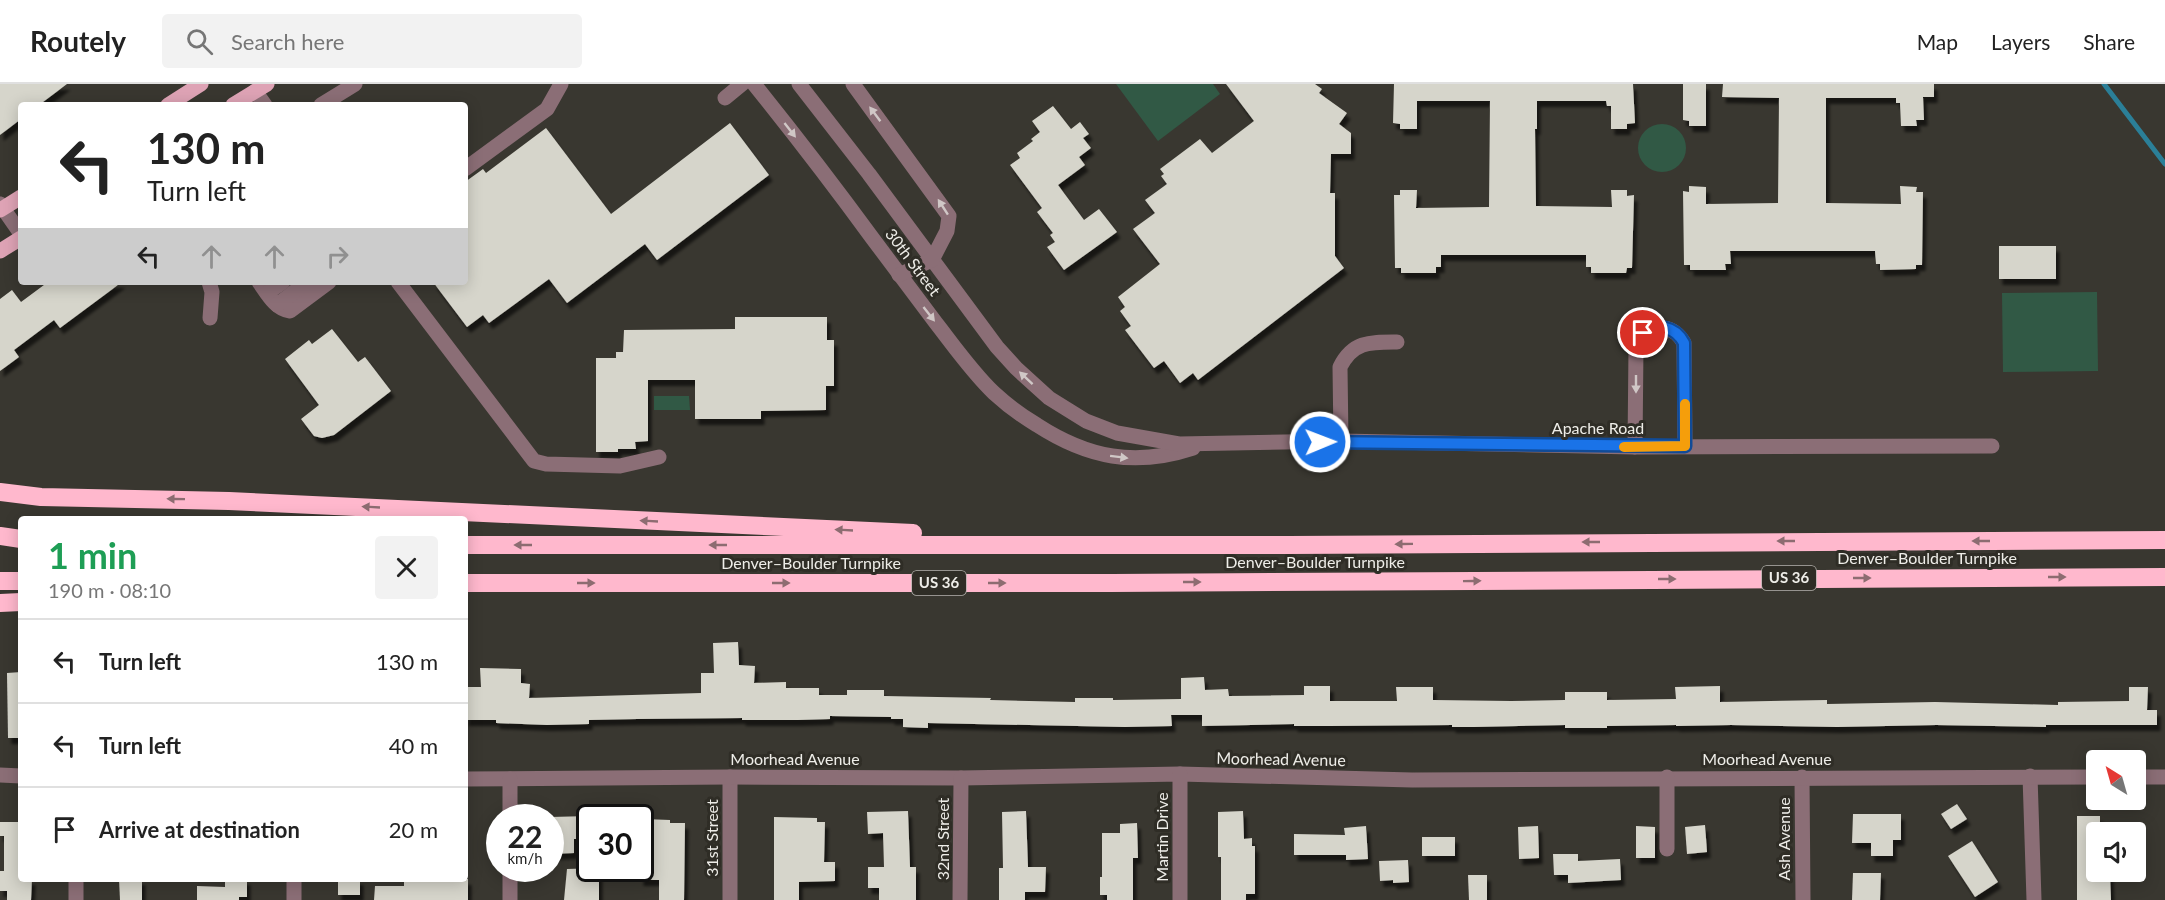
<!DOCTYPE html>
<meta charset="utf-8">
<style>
body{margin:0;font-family:Lato,sans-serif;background:#f2f2f2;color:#222;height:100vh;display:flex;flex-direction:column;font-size:22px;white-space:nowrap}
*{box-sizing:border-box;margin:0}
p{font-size:20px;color:#767676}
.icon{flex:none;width:33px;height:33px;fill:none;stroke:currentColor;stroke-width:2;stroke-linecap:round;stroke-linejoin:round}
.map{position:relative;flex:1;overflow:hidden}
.panel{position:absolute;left:18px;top:432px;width:450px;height:366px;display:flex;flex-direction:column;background:#fff;border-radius:6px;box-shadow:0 3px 15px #0003}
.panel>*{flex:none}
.guide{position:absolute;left:18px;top:18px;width:450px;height:183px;border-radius:6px;box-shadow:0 3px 15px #0003;background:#fff;color:#222;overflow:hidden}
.needle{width:39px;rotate:323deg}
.buttons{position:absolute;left:2086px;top:666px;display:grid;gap:12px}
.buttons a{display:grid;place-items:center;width:60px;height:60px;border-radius:6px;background:#fff;box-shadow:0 3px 15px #0003;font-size:30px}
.speed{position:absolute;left:486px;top:720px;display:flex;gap:12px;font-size:30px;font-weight:700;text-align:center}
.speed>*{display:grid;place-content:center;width:78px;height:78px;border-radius:50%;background:#fff;box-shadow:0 3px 15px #0003;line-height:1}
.speed small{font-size:15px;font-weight:400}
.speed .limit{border:3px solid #111;border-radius:9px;background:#fff;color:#111}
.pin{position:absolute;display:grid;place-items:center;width:51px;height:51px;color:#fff;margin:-26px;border:3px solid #fff;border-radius:50%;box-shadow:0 2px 6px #0007}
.me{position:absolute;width:66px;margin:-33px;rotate:89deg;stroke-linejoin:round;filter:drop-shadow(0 0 4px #0008)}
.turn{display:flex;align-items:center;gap:21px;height:126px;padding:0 30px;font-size:27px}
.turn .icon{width:78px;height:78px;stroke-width:2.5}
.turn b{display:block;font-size:42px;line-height:51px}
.lanes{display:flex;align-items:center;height:57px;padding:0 30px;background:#0003;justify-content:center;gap:30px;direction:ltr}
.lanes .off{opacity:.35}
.round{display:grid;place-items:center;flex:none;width:63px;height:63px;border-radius:6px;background:#f2f2f2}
.headline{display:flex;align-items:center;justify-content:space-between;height:102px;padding:0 30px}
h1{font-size:36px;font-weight:700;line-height:45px;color:#1e9e55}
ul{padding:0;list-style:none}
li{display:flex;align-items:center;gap:18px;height:84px;padding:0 30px;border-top:2px solid #e0e0e0}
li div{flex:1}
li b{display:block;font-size:22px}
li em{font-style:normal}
header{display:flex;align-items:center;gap:36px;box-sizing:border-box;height:84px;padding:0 30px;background:#fff;border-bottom:2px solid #e0e0e0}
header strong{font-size:28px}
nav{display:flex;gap:33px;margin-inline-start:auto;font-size:21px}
.search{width:420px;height:54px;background:#f2f2f2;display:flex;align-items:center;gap:15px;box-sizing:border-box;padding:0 21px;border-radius:6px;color:#767676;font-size:22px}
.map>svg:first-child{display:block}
.green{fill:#315945}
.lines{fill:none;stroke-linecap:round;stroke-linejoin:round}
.stream{stroke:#2b7f98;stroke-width:5}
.building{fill:#d6d5cb;filter:url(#shadow)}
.minor{stroke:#8b6e76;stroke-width:15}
.major{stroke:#dea3b5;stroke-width:15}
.highway{stroke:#ffb8cd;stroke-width:18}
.oneway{fill:#d0c7c6}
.oneway2{fill:#8d6c71}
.route-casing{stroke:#114b97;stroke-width:15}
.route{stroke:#1a73e8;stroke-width:10}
.slow{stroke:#f59e0b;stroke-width:10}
.labels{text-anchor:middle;stroke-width:6;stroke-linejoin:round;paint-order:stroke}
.shield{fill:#2f2d26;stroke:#b5b3ae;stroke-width:1.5}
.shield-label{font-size:15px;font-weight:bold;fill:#eeede8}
.street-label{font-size:16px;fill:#eeede8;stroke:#2f2d26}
</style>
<header>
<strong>Routely</strong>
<div class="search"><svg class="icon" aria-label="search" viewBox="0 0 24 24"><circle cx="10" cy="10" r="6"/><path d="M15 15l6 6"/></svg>Search here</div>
<nav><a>Map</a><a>Layers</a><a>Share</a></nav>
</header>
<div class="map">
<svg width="2165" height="816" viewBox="0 0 2165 816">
<defs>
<filter id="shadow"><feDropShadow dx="3.5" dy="6" stdDeviation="1.5" flood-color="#0009"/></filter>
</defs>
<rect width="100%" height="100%" fill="#393730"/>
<g class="green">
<path d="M1116 0H1213L1220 10 1158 57Z"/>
<circle cx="1662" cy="64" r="24"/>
<path d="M2097 208 2098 287 2003 288 2002 209Z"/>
<path d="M654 312H689L690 326H654Z"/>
</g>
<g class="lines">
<path class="stream" d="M2104 0 2165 80"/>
</g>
<g class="building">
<path d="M0 0H67L39 21H21V35L0 51Z"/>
<path d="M1226 0H1315L1322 5 1319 9 1347 29 1339 40 1351 49V70H1331L1330 109H1335V172L1344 184 1198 296 1193 289 1180 299 1164 277 1154 284 1125 246 1131 242 1120 227 1125 223 1118 213 1160 180 1133 145 1155 129 1145 116 1167 100 1161 92 1164 90 1160 85 1200 55 1212 69 1254 37Z"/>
<path d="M1394 0H1633L1635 39 1627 40V45H1611V22H1607L1606 17H1537V45H1535L1536 122 1612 123 1611 106H1627V112L1634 111 1632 184H1627L1626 189H1591V183H1586V171H1441V183H1436V189H1401V184H1395L1394 111H1400V106H1417L1416 124 1489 123 1490 17H1417V45H1400V40L1393 39Z"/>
<path d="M1683 0H1706V42H1689V37L1683 36Z"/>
<path d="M1723 0H1934V13H1923L1924 36H1916L1917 42H1901L1900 19H1896V14H1826V119L1901 120 1900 102 1917 103 1916 108H1923L1922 181H1916V185L1880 186V180H1876L1875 167H1730L1731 180H1725L1726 186H1690V181H1684L1683 107 1689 108V102L1706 103V120L1778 119 1779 14 1722 13Z"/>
<path d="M1053 22 1071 45 1080 38 1089 50 1083 54 1091 64 1079 73 1085 81 1058 101 1084 136 1099 125 1117 148 1064 186 1047 163 1055 158 1050 151 1053 149 1037 128 1042 124 1010 81 1020 74 1017 69 1033 57 1031 55 1040 48 1032 37Z"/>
<path d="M730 39 769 91 657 176 645 160 567 219 549 195 489 239 483 231 467 243 433 198H465V98L483 85 486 89 546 44 611 130Z"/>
<rect x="1999" y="162" width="57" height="33"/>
<path d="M48 198H122L60 244 54 236 14 266 19 273 0 287V215L12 206 21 218Z"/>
<path d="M735 233H827V256H834V302H826V326L761 327V335H695V296H648V357L635 358 636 365H618V368H596V274H616V268H623L624 246 735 245Z"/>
<path d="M332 245 358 278 365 273 391 307 334 351 322 354 314 352 301 335 319 321 285 275 309 256 312 260Z"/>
<path d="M738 558 739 581 755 582 754 599 786 598V604H819V611H847V606H884V612L991 614 990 616 1075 618V614H1113V616L1181 615V594L1204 593 1205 606 1228 605 1229 612 1304 611V602H1330V617H1397L1396 603H1433V616L1511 617 1565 616V608H1607V616L1676 615 1675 603 1720 602V618L1827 616V620L1935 618 2058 621V618L2129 617V603H2148L2147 626H2157V641H2046V643L1936 641 1837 643 1731 641 1676 642V641L1607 642V644H1565V641L1474 643H1452V641L1329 642H1294V640L1202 642V631H1171L1172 642 1125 643 928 639V644L903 643V635H891V633L830 632V635L798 636H742V634L637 635 589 636V640L547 641 496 639V636H465L467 603H481L480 584 521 585V599L530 600 529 614 701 609V589H714L713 559Z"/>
<path d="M21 588V654H8L7 589Z"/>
<path d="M1957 720 1967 735 1951 745 1941 730Z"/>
<path d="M908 727 910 783H916V816H879V804H868V783H884L883 749 868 750 867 728Z"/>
<path d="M1026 727 1028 783H1046L1045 808H1025V816H999V784H1003L1002 728Z"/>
<path d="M1243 727 1244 755 1252 754V762H1255V810H1246V816H1221V773H1218V728Z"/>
<path d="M1853 730H1901V756H1893V772H1871V759H1852Z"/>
<path d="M590 732V755H574V769L550 770V733Z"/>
<path d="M2077 732H2100V748H2097V791H2110L2111 816H2077Z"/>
<path d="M774 733 817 734V738H825L824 778H835V797L799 798V816H774Z"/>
<path d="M644 735 670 736V739H685L684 816H659V796H640V778H643Z"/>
<path d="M0 738H21V795H32L31 816H7V807H0V787H4V752H0Z"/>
<path d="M1137 739 1138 774H1133V816H1107V811H1100V793H1102V749H1120V740Z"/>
<path d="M1705 741 1707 768 1687 770 1685 743Z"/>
<path d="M1366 742 1368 775 1346 776V771H1294V750L1345 751 1344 744Z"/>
<path d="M1538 742 1539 774 1519 775 1518 743Z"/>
<path d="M1636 742 1655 743V774H1636Z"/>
<rect x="1422" y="753" width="33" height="19"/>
<path d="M1972 757 1998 798 1975 813 1948 772Z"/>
<path d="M1553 770H1578V777L1620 775 1621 796 1568 799V791H1554Z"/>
<path d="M1408 776 1409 798 1393 799V796L1380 797 1379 777Z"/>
<path d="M599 784V816H564L567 785Z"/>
<path d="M1853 789H1881L1880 816H1852Z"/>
<path d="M1468 791H1487V816H1469Z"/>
<path d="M119 795H142V816H120Z"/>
<path d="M225 795H247V813H239V816H197V802L225 803Z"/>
<rect x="338" y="795" width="22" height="16"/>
<path d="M404 795H468V816H374L375 802H404Z"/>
</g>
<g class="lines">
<g class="minor">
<path d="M754 0C795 51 835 103 873 155 894 183 915 211 936 239 954 262 972 288 994 309 1007 321 1022 332 1037 341 1088 374 1135 383 1193 364"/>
<path d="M799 0 869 90 997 263 1016 284 1049 314 1086 337 1117 349 1179 360 1341 357 1635 363 1992 362"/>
<path d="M853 0 949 132 947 147 932 176 899 191"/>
<path d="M255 7 265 21"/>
<path d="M725 14 742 0"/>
<path d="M321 21 355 0"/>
<path d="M465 85 547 25 561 0"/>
<path d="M0 120 21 150"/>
<path d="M209 198 212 208 210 234"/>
<path d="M259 198C267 209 275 225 290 227L329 198"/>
<path d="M398 198 534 377 546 380 620 382 659 373"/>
<path d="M267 209 283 198"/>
<path d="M277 221 307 198"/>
<path d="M1341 357 1340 283C1353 257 1370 258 1397 258"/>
<path d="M1635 363 1636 263 1639 252C1654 239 1674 241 1684 259L1685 362"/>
<path d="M0 691 21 692"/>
<path d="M2030 692 2034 816"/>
<path d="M730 693V816"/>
<path d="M1802 693 1803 816"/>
<path d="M2136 693H2165"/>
<path d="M465 695 730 693 961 694 1180 690 1412 696 2097 693"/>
<path d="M510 695V734"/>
<path d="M1667 765V693"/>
<path d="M510 784V816"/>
<path d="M76 795V816"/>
<path d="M294 795V816"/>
<path d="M960 816 961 694"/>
<path d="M1180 816V690"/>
</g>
<g class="major">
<path d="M168 21 201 0"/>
<path d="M233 21 267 0"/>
<path d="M0 126 21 113"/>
<path d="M0 167 21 154"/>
</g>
<g class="highway">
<path d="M0 408 41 413 229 417 913 449"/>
<path d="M0 452 21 455"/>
<path d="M465 461H1288L2165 456"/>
<path d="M0 497H21"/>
<path d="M465 499H1112L2165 493"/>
<path d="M0 519 21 518"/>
</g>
</g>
<defs><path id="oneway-solid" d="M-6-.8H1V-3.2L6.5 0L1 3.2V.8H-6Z" transform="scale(1.5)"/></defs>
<g class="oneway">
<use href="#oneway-solid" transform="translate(875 30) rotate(-127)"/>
<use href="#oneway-solid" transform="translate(790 46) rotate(52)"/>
<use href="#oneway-solid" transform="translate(943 123) rotate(-123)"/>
<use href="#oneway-solid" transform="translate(929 230) rotate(52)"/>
<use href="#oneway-solid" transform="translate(1026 294) rotate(-137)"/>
<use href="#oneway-solid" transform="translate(1636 300) rotate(90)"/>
<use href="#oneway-solid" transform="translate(1119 373) rotate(7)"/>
</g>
<g class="oneway2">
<use href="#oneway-solid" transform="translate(176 415) rotate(-179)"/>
<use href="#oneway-solid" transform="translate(371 423) rotate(-177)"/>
<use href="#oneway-solid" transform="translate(649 437) rotate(-177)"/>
<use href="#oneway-solid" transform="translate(844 446) rotate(-177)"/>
<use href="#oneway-solid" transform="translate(1786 457) rotate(180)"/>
<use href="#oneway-solid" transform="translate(1981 457) rotate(180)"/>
<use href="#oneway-solid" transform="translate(1591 458) rotate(180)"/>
<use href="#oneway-solid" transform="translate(1404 460) rotate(179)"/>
<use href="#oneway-solid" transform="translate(523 461) rotate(180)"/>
<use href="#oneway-solid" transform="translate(718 461) rotate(180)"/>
<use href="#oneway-solid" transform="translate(2057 493)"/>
<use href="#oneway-solid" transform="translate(1862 494)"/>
<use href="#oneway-solid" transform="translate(1667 495)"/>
<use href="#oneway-solid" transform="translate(1472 497) rotate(-1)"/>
<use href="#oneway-solid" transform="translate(1192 498)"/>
<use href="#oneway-solid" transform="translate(586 499)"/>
<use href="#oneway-solid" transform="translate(781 499)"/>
<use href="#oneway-solid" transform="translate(997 499)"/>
</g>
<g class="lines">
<defs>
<path id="route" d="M1320 358 1685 362 1684 259C1675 242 1659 240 1643 249"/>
</defs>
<use href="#route" class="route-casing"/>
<use href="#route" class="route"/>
<path class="slow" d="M1624 363 1685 362V320"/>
</g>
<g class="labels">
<g class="shield">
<rect x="1762" y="482" width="54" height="24" rx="4.5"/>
<rect x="912" y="487" width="54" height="24" rx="4.5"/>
</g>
<g class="shield-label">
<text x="1789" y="499">US 36</text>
<text x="939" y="504">US 36</text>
</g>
<g class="street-label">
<text transform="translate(913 178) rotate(53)" y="6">30th Street</text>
<text x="1598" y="350">Apache Road</text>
<text x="1927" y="480">Denver–Boulder Turnpike</text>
<text x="1315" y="484">Denver–Boulder Turnpike</text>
<text x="811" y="485">Denver–Boulder Turnpike</text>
<text x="795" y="681">Moorhead Avenue</text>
<text transform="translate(1281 675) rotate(1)" y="6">Moorhead Avenue</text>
<text x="1767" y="681">Moorhead Avenue</text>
<text transform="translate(1162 753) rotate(-90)" y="6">Martin Drive</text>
<text transform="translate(712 754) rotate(-90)" y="6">31st Street</text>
<text transform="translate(943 755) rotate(-90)" y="6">32nd Street</text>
<text transform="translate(1784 755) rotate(-90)" y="6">Ash Avenue</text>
</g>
</g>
</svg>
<div class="buttons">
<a><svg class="needle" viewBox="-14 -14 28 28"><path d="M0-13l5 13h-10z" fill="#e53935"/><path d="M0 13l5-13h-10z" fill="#767676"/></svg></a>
<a><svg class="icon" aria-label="sound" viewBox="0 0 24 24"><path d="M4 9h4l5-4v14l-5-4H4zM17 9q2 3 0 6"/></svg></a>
</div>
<div class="speed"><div>22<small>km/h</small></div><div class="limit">30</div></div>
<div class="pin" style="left:1643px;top:249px;background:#d93025"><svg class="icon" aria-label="arrive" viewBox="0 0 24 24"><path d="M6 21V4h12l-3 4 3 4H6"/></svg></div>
<svg class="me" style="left:1320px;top:358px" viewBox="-20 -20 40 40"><circle r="17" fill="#1a73e8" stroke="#fff" stroke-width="3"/><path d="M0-11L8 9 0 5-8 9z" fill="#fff"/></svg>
<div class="guide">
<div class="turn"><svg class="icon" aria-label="left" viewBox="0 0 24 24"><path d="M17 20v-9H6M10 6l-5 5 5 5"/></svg><div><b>130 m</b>Turn left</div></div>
<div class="lanes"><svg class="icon" aria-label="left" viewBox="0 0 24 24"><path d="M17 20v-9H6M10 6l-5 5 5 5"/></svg><svg class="icon off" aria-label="ahead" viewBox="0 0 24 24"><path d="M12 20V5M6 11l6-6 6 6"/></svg><svg class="icon off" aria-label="ahead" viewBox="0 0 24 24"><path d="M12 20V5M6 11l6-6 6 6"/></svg><svg class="icon off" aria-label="right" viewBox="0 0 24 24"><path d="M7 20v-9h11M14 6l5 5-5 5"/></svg></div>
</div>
<section class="panel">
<div class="headline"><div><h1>1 min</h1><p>190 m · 08:10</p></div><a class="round"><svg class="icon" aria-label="close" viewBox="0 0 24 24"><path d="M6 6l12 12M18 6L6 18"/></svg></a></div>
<ul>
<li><svg class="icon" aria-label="left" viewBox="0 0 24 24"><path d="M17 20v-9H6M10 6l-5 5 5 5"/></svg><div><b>Turn left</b></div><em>130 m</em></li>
<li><svg class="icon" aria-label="left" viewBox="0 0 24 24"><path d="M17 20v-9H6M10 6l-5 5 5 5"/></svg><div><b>Turn left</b></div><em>40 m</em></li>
<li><svg class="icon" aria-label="arrive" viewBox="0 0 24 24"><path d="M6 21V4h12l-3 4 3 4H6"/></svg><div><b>Arrive at destination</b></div><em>20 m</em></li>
</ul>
</section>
</div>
